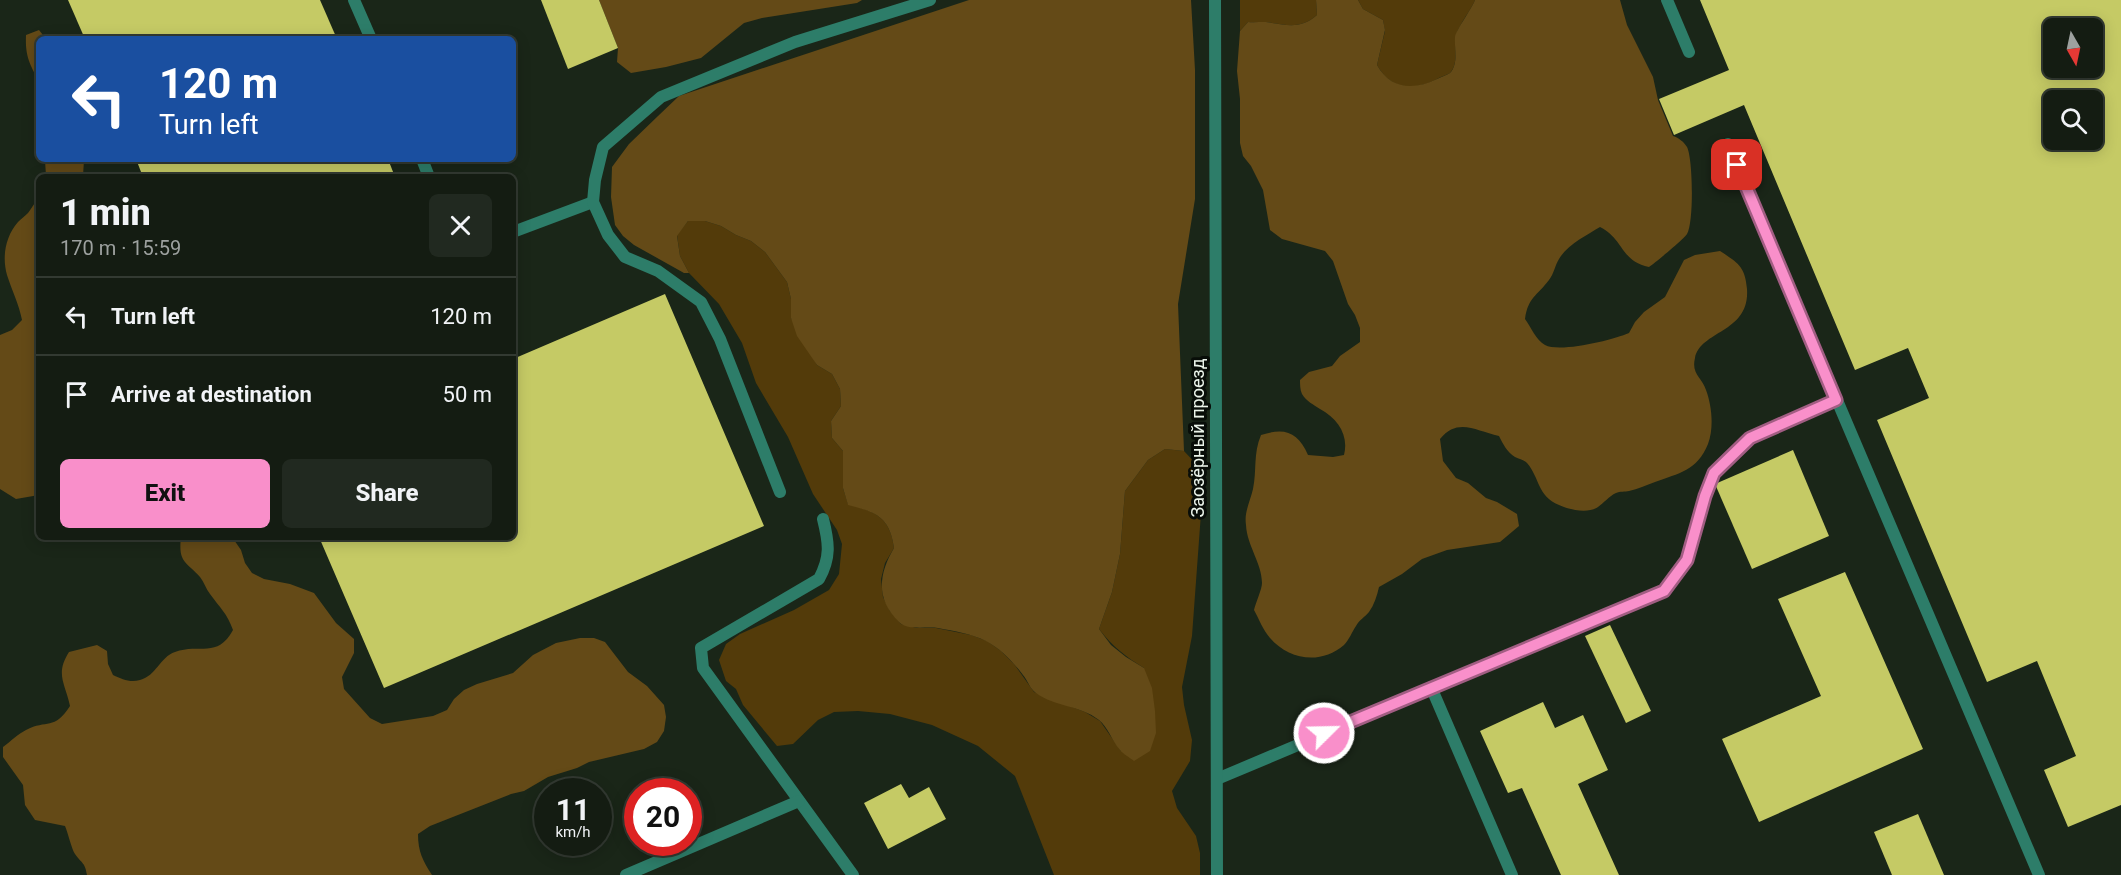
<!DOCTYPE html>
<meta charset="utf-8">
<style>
body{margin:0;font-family:Roboto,sans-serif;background:#212920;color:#f1f3f6;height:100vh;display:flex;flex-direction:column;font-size:22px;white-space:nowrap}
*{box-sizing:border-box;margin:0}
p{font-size:20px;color:#9da19f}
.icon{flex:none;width:33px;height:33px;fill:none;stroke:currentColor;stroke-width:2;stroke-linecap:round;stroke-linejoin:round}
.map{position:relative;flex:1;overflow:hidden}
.details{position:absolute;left:36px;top:174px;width:480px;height:366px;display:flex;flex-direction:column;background:#141c12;border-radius:9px;box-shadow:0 3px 15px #0003,0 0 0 2px #333a32}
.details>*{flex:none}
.guide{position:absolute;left:36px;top:36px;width:480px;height:126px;border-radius:9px;box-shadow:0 3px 15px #0003,0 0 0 2px #333a32;background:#1a4fa0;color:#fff;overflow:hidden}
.needle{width:39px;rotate:171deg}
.tools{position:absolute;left:2043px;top:18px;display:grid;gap:12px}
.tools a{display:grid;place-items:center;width:60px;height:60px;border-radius:9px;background:#141c12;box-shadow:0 3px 15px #0003,0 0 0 2px #333a32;font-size:30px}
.speed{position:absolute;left:534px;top:778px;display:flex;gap:12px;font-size:30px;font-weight:700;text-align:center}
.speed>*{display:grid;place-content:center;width:78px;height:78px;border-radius:50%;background:#141c12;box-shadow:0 3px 15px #0003,0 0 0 2px #333a32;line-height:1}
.speed small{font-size:15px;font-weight:400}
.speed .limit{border:9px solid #d22;background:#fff;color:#111}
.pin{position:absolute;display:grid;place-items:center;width:51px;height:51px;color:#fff;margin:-26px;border-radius:12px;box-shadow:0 3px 9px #0006}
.me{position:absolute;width:66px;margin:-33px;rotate:67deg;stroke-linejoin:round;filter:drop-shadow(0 0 4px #0008)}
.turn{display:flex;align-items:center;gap:21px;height:126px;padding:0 24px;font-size:27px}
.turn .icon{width:78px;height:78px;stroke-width:2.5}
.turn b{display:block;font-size:42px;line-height:51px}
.round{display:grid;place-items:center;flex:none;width:63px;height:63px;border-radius:9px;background:#212920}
.overview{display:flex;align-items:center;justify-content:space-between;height:102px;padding:0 24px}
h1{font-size:36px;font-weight:800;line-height:45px}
.button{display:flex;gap:12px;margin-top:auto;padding:12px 24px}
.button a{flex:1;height:69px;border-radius:9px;background:#f98fca;color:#111;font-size:24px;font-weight:800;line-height:69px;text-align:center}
.button a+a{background:#212920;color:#f1f3f6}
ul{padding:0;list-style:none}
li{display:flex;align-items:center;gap:18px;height:78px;padding:0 24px;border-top:2px solid #333a32}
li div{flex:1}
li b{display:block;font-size:22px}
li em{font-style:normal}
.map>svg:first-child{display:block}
.green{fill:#533b0a}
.forest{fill:#644a17}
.building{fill:#c5ca65;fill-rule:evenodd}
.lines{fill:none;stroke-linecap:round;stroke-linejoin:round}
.service{stroke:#2d7d69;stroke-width:12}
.minor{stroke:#2d7d69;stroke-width:12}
.route-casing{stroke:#a25d83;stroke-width:15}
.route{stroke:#f98fca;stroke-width:10}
.labels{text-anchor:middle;stroke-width:6;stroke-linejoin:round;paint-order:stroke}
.street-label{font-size:18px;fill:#ebf4ea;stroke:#080d08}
</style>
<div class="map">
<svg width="2121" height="875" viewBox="0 0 2121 875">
<rect width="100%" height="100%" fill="#1a2618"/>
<g class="green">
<path d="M1240 0H1316L1317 15C1302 28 1290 26 1272 23 1265 21 1256 23 1248 22L1240 31Z"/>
<path d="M1358 0H1475C1471 10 1456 29 1456 37 1454 48 1459 63 1450 73 1447 75 1440 77 1437 79 1414 91 1391 90 1377 65L1385 31 1383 20 1363 9Z"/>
<path d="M688 221H705L721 226 736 235 751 241 765 252 787 282 791 299V318L817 365 832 374 840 389 841 406 831 421 832 438 843 451V488L848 504C876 512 890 517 894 548L885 563 881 579 883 597 890 611 901 624 917 628H936L971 635 987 641 1001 651 1014 664 1034 692 1085 712 1100 721 1121 751 1144 668C1126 657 1112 646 1099 629L1112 592 1120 554 1125 491 1148 460 1165 449 1184 451 1198 466 1203 486 1192 636 1182 687 1184 705 1192 740 1190 761 1172 791 1177 808 1196 836 1200 853V875H1054L1015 776 978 746 932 725 890 714 858 711 834 712 818 720 793 744 777 746 743 705 736 689 726 681 719 660 726 644 740 634 794 610 829 590 839 574 842 544 837 530 813 494 788 437 756 383 742 343 719 304 689 273 680 256 677 235Z"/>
</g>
<g class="forest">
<path d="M599 0H862L857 3 762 18 744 23 701 58 666 67 631 73 617 62 618 48Z"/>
<path d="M969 0H1191L1195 70V199L1178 304 1184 451 1165 449 1148 460 1125 491 1120 554 1112 592 1099 629 1111 645 1126 657 1144 668 1152 688 1155 711 1156 733 1150 751 1134 761C1129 757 1123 754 1120 750 1112 741 1108 727 1099 720 1080 705 1055 707 1036 693 1030 689 1028 681 1023 675 1013 662 1001 649 986 641 972 634 954 631 938 628 927 626 908 631 899 622 875 599 879 573 894 548 890 517 876 512 848 505L843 488V451L832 438 831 421 841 406 840 389 832 374 817 365 797 336 791 318V299L787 282 765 252 751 241 736 235 721 226 705 221H688L677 236 680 256 689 273H684L634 245 623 236 615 225 611 197 612 167 629 144 658 116 679 96Z"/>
<path d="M1316 0H1358L1363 9 1383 20 1385 30 1377 65C1391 90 1414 90 1437 79 1441 77 1447 75 1450 73 1459 63 1454 48 1455 37 1456 30 1471 10 1475 0H1620L1627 25 1653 77 1658 100 1673 136C1679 138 1684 142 1687 147 1693 159 1694 222 1687 234 1685 238 1654 264 1649 267 1620 261 1625 240 1600 227 1587 235 1567 245 1559 259 1555 265 1554 274 1549 280 1537 296 1528 297 1525 319 1531 327 1536 340 1545 345 1560 353 1613 340 1629 333L1635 322 1644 312 1665 297 1684 260 1695 255 1720 251C1738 263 1745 266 1747 289 1750 333 1701 330 1695 358 1691 374 1702 377 1706 390 1712 406 1714 428 1708 444 1697 471 1679 473 1655 482 1646 485 1638 489 1629 491 1625 492 1620 491 1616 493 1609 496 1604 503 1598 507 1588 514 1570 510 1559 505 1537 496 1540 478 1527 463 1524 460 1519 459 1515 457 1507 452 1503 444 1499 436 1476 431 1458 417 1440 439L1443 461 1456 478 1468 483 1486 498 1497 502 1517 514 1519 526 1500 542 1447 550 1422 559 1402 574 1379 587C1377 596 1374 605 1369 612 1365 617 1359 620 1356 626 1352 632 1349 640 1344 645 1321 665 1289 660 1270 638 1263 630 1259 619 1254 610 1256 602 1262 589 1262 583 1262 563 1247 546 1246 525 1244 512 1250 502 1253 489 1257 470 1253 454 1261 435 1285 427 1298 432 1308 455L1333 457 1344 455C1349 435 1338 419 1320 409 1314 405 1306 401 1302 394 1300 390 1300 384 1300 380L1309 372 1332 366 1340 356 1360 342V328L1355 315 1348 304 1333 261 1325 251 1282 239 1270 230 1263 190 1251 166 1243 156 1240 143V99L1237 71 1240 31 1248 22C1256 23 1265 21 1272 23 1290 26 1302 28 1317 15Z"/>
<path d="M39 30 46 39H39V82C30 64 25 57 26 35Z"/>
<path d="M45 159H84L83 177H46Z"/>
<path d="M39 197V495L16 499 0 489V335L12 330 22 320C19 304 12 291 7 275 2 257 5 237 18 222 21 219 25 216 28 213 32 208 35 202 39 197Z"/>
<path d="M181 537H232L241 550 245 563 252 573 264 579 290 584 314 593 336 623 354 639V653L342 677 344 689 370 718 382 724 433 716 447 710 454 699 464 690 477 684 513 673 533 655 556 643 580 638H594L605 642 628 672 647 686 664 705 666 717 664 731 657 742 644 749 589 762 577 768 548 777 524 791 511 794 430 826 418 834C418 852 423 861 432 875H87C85 862 82 864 75 854 72 850 68 833 65 826L35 820 25 805 23 785 3 757V747C11 741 18 734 26 730 47 719 54 731 70 706 65 683 55 674 69 652L97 645 107 651 108 664 113 675C122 679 130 683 140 680 156 676 160 657 175 652 200 643 217 659 233 630 227 613 220 608 210 594 206 589 204 582 200 577 186 561 178 563 181 537Z"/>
</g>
<g class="building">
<path d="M68 0H320L337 39H85Z"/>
<path d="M541 0H599L618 48 568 69Z"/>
<path d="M1700 0H2121V805L2068 827 2044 770 2076 756 2037 661 1987 682 1877 420 1929 398 1908 348 1855 370 1744 105 1674 135 1659 99 1729 70ZM2054 28H2092V68H2054ZM2054 100H2092V140H2054Z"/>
<path d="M136 159H388L395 177H143Z"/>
<path d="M665 294 764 526 384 688 319 537H513V359Z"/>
<path d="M1793 450 1829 536 1752 569 1715 484Z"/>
<path d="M1845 572 1923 749 1759 822 1722 739 1821 696 1778 599Z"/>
<path d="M1610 625 1651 711 1626 723 1585 636Z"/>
<path d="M1543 702 1555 728 1583 715 1608 770 1578 784 1619 875H1561L1522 788 1508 793 1480 731Z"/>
<path d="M901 784 909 798 929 787 946 819 888 849 864 803Z"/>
<path d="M1918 814 1944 875H1892L1874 832Z"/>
</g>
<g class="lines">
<g class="service">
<path d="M354 0 371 39"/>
<path d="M1667 0 1689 52"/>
<path d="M1728 144 2039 875"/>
<path d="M422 159 429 177"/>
<path d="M513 232 593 202"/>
<path d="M780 492 720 339 701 302 658 271 625 257 608 235 593 202 595 180 603 147 661 97 795 42 930 0"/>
<path d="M823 519C829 543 831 557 819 579L701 648 703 668 853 875"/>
<path d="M1431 687 1512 875"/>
<path d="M1217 779 1664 591 1687 560 1705 496 1714 473 1750 438 1836 400"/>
<path d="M626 875 799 801"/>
</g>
<path class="minor" d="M1215 0 1217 875"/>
</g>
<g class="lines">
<defs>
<path id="route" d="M1324 733 1664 591 1687 560 1705 496 1714 473 1750 438 1836 400 1737 165"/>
</defs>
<use href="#route" class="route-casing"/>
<use href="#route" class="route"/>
</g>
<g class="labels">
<g class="street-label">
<text transform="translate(1198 438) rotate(-90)" y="6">Заозёрный проезд</text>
</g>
</g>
</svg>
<div class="tools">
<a><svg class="needle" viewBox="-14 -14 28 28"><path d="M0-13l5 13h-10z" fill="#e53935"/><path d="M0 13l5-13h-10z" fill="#9da19f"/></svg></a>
<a><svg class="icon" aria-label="search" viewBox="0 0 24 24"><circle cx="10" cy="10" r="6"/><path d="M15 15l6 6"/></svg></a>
</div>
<div class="speed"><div>11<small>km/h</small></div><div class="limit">20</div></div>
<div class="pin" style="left:1737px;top:165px;background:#d93025"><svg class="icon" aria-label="arrive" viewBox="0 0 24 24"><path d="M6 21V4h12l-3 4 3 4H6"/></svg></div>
<svg class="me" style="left:1324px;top:733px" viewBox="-20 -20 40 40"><circle r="17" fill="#f98fca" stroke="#fff" stroke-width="3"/><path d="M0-11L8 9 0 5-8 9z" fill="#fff"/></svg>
<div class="guide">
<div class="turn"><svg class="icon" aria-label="left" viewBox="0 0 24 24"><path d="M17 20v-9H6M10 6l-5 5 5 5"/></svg><div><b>120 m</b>Turn left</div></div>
</div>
<section class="details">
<div class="overview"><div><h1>1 min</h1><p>170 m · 15:59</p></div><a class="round"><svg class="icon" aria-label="close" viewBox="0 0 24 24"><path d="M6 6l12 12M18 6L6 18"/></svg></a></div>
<ul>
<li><svg class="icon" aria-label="left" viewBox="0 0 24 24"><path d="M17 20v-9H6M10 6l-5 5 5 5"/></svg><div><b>Turn left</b></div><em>120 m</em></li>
<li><svg class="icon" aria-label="arrive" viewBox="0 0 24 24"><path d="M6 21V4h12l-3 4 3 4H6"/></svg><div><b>Arrive at destination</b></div><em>50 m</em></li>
</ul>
<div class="button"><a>Exit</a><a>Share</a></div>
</section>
</div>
